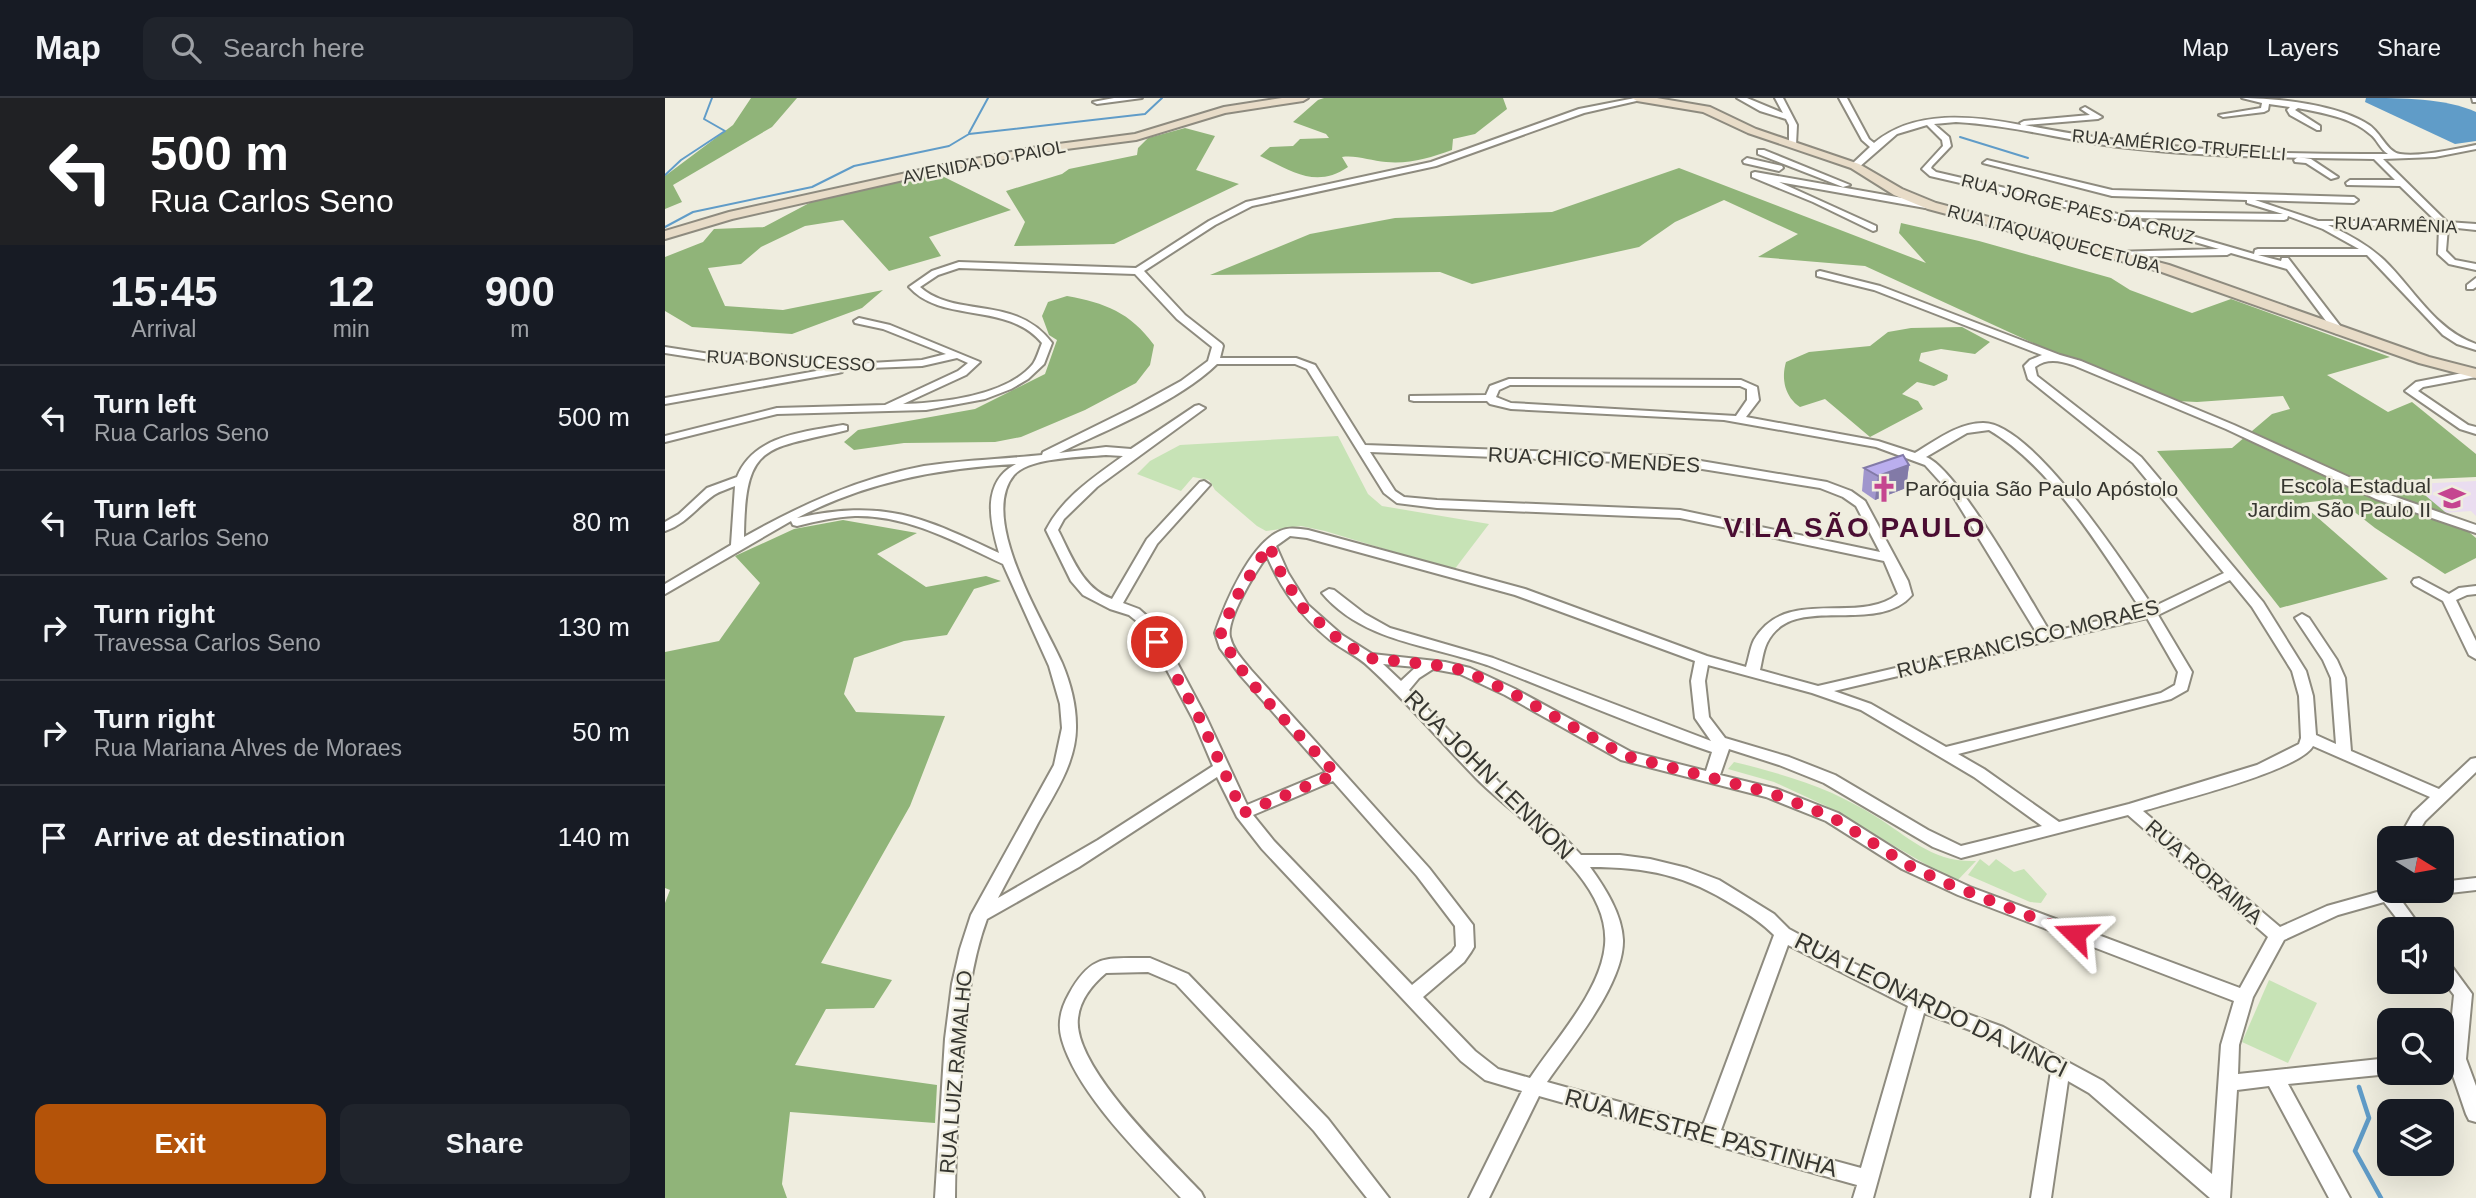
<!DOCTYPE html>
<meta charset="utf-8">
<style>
body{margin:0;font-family:Helvetica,sans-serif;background:#20242c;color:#f1f3f6;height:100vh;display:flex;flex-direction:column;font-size:26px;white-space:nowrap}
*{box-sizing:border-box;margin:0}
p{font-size:23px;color:#9ea1a6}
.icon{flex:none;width:38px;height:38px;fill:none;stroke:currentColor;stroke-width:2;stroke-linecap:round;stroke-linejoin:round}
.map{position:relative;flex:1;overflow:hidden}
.panel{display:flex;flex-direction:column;background:#171b24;width:665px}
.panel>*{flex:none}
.hud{background:#202124;color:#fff;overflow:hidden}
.needle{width:46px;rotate:101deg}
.controls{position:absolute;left:1712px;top:728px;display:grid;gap:14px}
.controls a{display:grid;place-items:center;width:77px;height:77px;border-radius:14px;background:#171b24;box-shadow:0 7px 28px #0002;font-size:35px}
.pin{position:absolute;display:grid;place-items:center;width:60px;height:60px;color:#fff;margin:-30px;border:4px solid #fff;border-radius:50%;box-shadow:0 2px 7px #0007}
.me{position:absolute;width:77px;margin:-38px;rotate:291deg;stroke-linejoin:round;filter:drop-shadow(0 0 5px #0008)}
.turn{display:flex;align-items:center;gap:24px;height:147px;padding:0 35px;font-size:32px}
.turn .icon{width:91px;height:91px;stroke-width:2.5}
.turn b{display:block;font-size:49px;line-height:60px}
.eta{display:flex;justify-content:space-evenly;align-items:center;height:119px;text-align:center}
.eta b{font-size:42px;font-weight:600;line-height:49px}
.button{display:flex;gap:14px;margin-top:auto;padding:14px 35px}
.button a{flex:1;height:80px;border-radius:14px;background:#b45309;color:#fff;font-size:28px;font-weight:600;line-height:80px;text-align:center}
.button a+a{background:#20242c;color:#f1f3f6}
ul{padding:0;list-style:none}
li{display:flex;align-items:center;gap:21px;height:105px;padding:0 35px;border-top:2px solid #363941}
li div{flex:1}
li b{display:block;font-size:26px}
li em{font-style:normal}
header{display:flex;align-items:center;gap:42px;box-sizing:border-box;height:98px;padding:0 35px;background:#171b24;border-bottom:2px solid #363941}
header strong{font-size:33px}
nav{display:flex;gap:38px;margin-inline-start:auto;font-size:24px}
.search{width:490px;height:63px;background:#20242c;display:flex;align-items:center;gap:18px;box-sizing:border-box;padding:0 24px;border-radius:14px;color:#9ea1a6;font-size:26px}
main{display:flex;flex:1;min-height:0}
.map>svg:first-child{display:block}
.education{fill:#eaddf0}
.green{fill:#c7e3b6}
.forest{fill:#90b479}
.water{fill:#609cc8}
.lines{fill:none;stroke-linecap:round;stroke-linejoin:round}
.stream-far1{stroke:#609cc8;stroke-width:2}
.stream{stroke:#609cc8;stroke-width:4.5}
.street-casing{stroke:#8e8b7f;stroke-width:4}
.secondary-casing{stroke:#8e8b7f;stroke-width:4}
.street{fill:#fff;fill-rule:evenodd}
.secondary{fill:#e8dcc8;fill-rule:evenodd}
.wall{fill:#a096cd}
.shaded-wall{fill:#827aa7}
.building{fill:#baaeee;stroke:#827aa7;stroke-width:2}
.route{stroke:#e11d48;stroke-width:12;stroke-dasharray:0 21.6}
.labels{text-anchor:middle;stroke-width:5;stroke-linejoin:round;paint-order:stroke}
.far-street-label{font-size:18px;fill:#363630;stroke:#efeddf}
.street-label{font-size:21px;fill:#363630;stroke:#efeddf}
.poi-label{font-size:21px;fill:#363630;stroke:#efeddf;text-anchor:end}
.near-street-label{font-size:24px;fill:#363630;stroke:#efeddf}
.district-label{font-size:28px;font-weight:bold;letter-spacing:2px;fill:#4a0d32;stroke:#efeddf}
</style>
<header>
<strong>Map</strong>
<div class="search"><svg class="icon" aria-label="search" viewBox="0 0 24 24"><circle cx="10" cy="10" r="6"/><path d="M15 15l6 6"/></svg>Search here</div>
<nav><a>Map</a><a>Layers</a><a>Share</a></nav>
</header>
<main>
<section class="panel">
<div class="hud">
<div class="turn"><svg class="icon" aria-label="left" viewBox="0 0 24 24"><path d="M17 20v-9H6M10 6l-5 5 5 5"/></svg><div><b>500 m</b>Rua Carlos Seno</div></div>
</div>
<div class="eta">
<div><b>15:45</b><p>Arrival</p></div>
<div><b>12</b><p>min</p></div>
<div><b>900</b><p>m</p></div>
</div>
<ul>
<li><svg class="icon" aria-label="left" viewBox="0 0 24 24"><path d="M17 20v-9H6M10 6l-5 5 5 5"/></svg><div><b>Turn left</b><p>Rua Carlos Seno</p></div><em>500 m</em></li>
<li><svg class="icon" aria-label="left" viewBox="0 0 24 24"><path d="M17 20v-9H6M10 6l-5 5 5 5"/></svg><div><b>Turn left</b><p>Rua Carlos Seno</p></div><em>80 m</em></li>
<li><svg class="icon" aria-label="right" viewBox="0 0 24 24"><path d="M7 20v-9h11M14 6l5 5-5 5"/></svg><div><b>Turn right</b><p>Travessa Carlos Seno</p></div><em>130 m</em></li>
<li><svg class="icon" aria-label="right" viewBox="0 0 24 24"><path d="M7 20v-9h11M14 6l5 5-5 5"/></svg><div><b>Turn right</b><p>Rua Mariana Alves de Moraes</p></div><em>50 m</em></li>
<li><svg class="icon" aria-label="arrive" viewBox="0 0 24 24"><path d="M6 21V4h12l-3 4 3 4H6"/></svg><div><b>Arrive at destination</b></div><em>140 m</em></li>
</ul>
<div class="button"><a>Exit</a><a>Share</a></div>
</section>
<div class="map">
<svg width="1811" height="1100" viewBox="0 0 1811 1100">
<rect width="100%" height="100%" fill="#efeddf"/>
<path class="education" d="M1811 383V418L1806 413 1778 415 1750 386Z"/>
<g class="green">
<path d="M673 338 703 396 717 408 824 426 789 472 660 433 636 428 601 433 592 428 550 392 544 382 528 379 516 393 472 376 485 363 515 347Z"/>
<path d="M1069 664C1102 672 1135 681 1167 695 1181 702 1196 709 1210 718 1244 739 1268 765 1311 763L1291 784 1161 708 1109 684 1063 671Z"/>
<path d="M1315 761 1324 768 1331 761 1349 774 1359 771 1382 796 1376 805 1365 804 1303 777Z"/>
<path d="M1604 882 1652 905 1623 965 1577 944Z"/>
</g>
<g class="forest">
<path d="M86 0H132L107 29 8 87 17 104 0 111V78L68 27Z"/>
<path d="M659 0H838L842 11 810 36 788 41 787 52C765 60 745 66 721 64 706 63 692 57 677 59L683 69C651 91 626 73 595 58L605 49 628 48 635 41 664 40 661 36 628 24 653 2Z"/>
<path d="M520 30 550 38 531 72 574 86 449 146 349 148 360 124 341 93 397 76 404 71 472 57 473 50 483 40Z"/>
<path d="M1014 70 1261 165 1234 135 1236 125 1314 143 1446 180 1465 192 1527 215 1566 201 1725 259 1662 277 1723 314 1747 304 1811 356V379L1742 382 1811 440V460L1780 476 1710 430 1673 401 1636 405 1723 481 1615 510 1492 353 1567 350 1607 316 1625 311 1618 298 1532 304 1511 303 1404 258 1392 256 1200 168 1093 159 1133 136 1059 102 1010 124 974 149 807 186 775 174 545 177 645 136 730 120 887 114Z"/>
<path d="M273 76 346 112 264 139 276 158 224 173 178 122 140 128 96 149 76 166 43 170 60 208 118 212 218 192 197 210 127 236 27 229 0 213V159L38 144 49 131 99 129 150 102Z"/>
<path d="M402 198C440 205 465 214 489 247L485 267 471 285 420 312 356 339 330 344 239 345 189 352 179 344 193 332 310 311 380 276 392 242 384 237 377 218 383 204Z"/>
<path d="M1297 229 1325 244 1310 256 1276 251 1256 255 1254 263 1283 277 1282 282 1269 288 1252 284 1237 296 1253 303 1258 311 1205 339 1160 301 1135 309C1120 299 1116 281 1121 264L1144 254 1205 248 1223 234 1246 230Z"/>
<path d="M178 422 252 435 212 456 261 489 321 478 336 483 309 491 282 537 239 543 189 560 179 596 191 614 280 618 245 708 156 865 227 882 209 910 161 911 130 967 272 987 270 1025 125 1014 117 1086 122 1100H0V805L5 792 0 790V554L54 543 95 485 70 458 129 431Z"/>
</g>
<path class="water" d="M1701 0C1735 0 1781 0 1811 14V43L1790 46 1700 4Z"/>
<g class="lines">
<g class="stream-far1">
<path d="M304 35 323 0"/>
<path d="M1295 39 1363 60"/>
<path d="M0 77 16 62 60 33 39 21 47 0"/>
<path d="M0 129 28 114 147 89 189 68 284 48 304 36 480 16 497 0"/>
</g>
<path class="stream" d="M1694 989 1704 1020 1690 1053 1716 1100"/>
<defs>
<g id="street">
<path d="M449 0H477L432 6 428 4Z"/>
<path d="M970 0 980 1 919 15 771 68 587 108 550 127 479 173 520 217 557 246 558 248 555 260H631L650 267 700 347 1006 358 1162 384 1186 393 1200 403 1243 483 1247 497C1211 539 1127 493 1102 545 1098 553 1097 564 1095 572L1153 588 1373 537 1288 398 1260 367 1211 349 1059 322 846 311 825 306 822 303H749L745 302V298L821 297 825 288 844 281 1076 282 1092 289 1094 302 1081 319 1213 343 1250 355C1270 343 1293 325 1318 325 1367 324 1461 469 1488 509L1559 475 1468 365 1363 281 1359 268 1365 262 1377 257 1209 192 1152 178V174L1155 173 1215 188 1395 257 1416 263 1569 327 1719 395 1811 427V435L1711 401 1561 331 1408 267C1395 263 1382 260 1370 269L1372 278 1476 359 1598 504 1641 573 1648 598 1651 637 1671 646 1666 580 1658 562 1630 520 1637 516 1644 520 1672 562 1680 580 1686 653 1774 691 1806 661 1811 660V674L1760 723 1750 740H1734L1748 715 1765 699 1648 648C1634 673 1510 703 1478 713L1615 829 1662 808 1723 791 1724 793H1765L1763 797 1736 802 1757 831H1740L1719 804 1673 817 1619 842 1588 899 1574 947 1573 976 1724 960V975H1727L1724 976 1623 986 1685 1100H1664L1604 988 1572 992 1565 1100H1545L1424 995 1403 983 1386 1100H1366L1386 973 1324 939 1259 915 1208 1100H1188L1192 1087 874 998 824 1100H804L857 993 820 982 796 963 597 751 572 719 552 679 414 769 322 821C305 867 301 916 297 965 293 1010 290 1055 290 1100H270L280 941 287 886 295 851 306 817 389 667 397 630 395 606 384 568 338 466C291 444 243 417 190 418 171 419 151 423 132 428L128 427 126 423 0 496V486L66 447 70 388C63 391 55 393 49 397 32 409 21 426 0 433V424L14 416 42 390 72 379C89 337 139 334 178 327L182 328V332C99 352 80 344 79 439 136 407 194 380 259 368 298 362 338 361 377 357L378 354 467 310 516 283 543 263 547 249 512 221 470 176 294 170 273 177 255 189C291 221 350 196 387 245L379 266 363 281 346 291 320 301 261 312 112 316 0 344V338L112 310 220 307 293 273 303 265 292 260 257 268 178 271 177 274 173 275 0 306V300L168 270 119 263 45 262 0 255V249L45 256 119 257 188 266 257 262 281 256 218 231 190 225 189 223 194 220 225 227 315 264 301 277 238 306C276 305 342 298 368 266 372 260 374 252 377 245 342 203 277 226 244 189L267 173 294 164 471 170 544 123 581 104 766 64 914 11ZM552 266H630L642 271 719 395 732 405 772 410 1015 420 1219 463 1233 496C1193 528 1121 487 1089 542 1085 550 1084 560 1081 569L1042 558 860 491 643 432C634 431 624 429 615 433 585 446 560 505 550 535L555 550 576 578 661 674 582 707 542 621 492 527 474 511 458 505 492 446 545 387 539 383 535 384 482 441 447 501C417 490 407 459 393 432L399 421 432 389 540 310 534 307 530 308 466 351 441 349 394 355C443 331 513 304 552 266ZM845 287 1075 288 1082 291V302L1071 318 846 305 831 299 834 292ZM1324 332C1386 368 1438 454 1477 513L1385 534C1364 500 1292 370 1261 359L1302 335ZM705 354 1006 366 1155 390 1178 399 1191 408 1215 454 1015 412 772 402 739 399 730 393ZM441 357 458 358C429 379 397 400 381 432L406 483 418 497 445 511 464 517 479 529 528 621 548 668 433 742 333 800C346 775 360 750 373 725 390 695 412 663 411 627 411 606 405 584 397 565 378 522 313 420 349 377 365 359 418 359 441 357ZM351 366C316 384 325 424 334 455 256 418 218 401 132 420 201 384 274 370 351 366ZM625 438 642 440 850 497 1030 563 1026 583 1030 620 1046 643 828 560 725 530 700 516 669 492 664 491 657 495C698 544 766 547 822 567 897 596 971 629 1047 654L1041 673 966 654 850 591 805 570 780 564 707 556 677 537 643 507 623 475 611 448ZM602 458C617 493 636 518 665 542 678 552 693 558 704 569 742 604 775 643 811 680 852 722 946 779 940 847 936 893 890 942 865 980L833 971 810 953 758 899 799 864 806 854 809 849 808 827 764 770 586 572C578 562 568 552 565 539 561 521 591 473 602 458ZM1565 482 1587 509 1627 573 1634 598 1636 640 1634 646 1592 667 1464 706 1394 724 1319 671 1293 656 1506 601 1522 592 1527 574 1493 517ZM1482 520 1513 574 1510 587 1496 595 1281 649 1206 606 1169 593ZM718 566 751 569 736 583ZM1043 567 1147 595 1196 612 1309 679 1377 728 1296 748 1263 732 1170 677 1124 659 1060 640 1044 619 1040 583ZM768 571 795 576 840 597 956 662 1101 699 1161 723 1237 771 1293 797 1569 903 1556 947 1547 1076 1438 983 1338 929 1259 900 1170 856 1124 831 1109 816 1054 782 1022 770 985 761 955 757H916L899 739 835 685 744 592 754 580ZM1064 651 1114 667 1159 685 1268 749 1296 760 1463 717 1603 839 1575 890 1305 789 1249 763 1173 715 1112 691 1055 677ZM668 683 752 778 790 828 791 848 787 854 747 887 609 743 588 717ZM925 769C982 769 1021 777 1070 808 1085 817 1097 825 1109 837L1038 1027 882 984C906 949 959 886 958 842 957 816 940 790 925 769ZM1123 847 1243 908 1196 1070 1056 1032Z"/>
<path d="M1072 0H1082L1118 15 1110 0H1118L1132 27 1131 47 1124 45V27L1121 21 1095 13Z"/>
<path d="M1174 0H1182L1204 41 1209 45C1250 11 1308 18 1356 27L1355 25 1359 23 1425 17 1416 11 1420 9 1437 19 1433 21 1360 27C1479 51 1601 57 1723 56 1714 50 1713 42 1705 36 1686 19 1657 15 1633 10L1630 12 1655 28V32H1652L1625 17 1622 12 1625 9 1604 6 1603 12 1599 14 1558 19 1554 17 1596 10 1597 5 1577 0C1613 0 1674 7 1704 27 1716 35 1722 54 1735 56 1756 59 1790 51 1811 47V51L1770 59 1718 61 1782 124 1811 126V132L1783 129 1781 153 1790 162 1811 166V172L1784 166 1773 156 1774 129 1663 127C1683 136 1703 147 1719 162 1748 190 1770 232 1811 246V252L1792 246 1778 237 1702 157H1593L1616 163 1617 160H1623L1679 233 1674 236 1670 235 1622 171 1566 155 1562 157 1446 159 1444 157 1449 154 1554 151 1447 120 1265 78 1257 71 1278 48 1277 42 1262 27 1232 36 1193 70H1187V66L1205 49 1197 42ZM1291 24C1346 27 1399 42 1454 49 1538 59 1624 60 1709 61L1730 82H1685L1681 85 1682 87 1735 88 1771 123H1653L1590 102 1689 105 1693 102 1689 99 1447 92 1322 62 1318 65 1447 98 1582 102V105L1618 116 1461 114 1457 117 1271 74 1266 70 1267 68 1286 48 1284 39 1269 26ZM1623 118 1658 131 1694 151H1593L1590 152 1589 156 1465 120 1619 122 1622 121Z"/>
<path d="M1807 0H1811V4H1808Z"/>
<path d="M1093 52H1099L1185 87 1178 89 1093 56Z"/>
<path d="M1633 59 1646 61 1673 79 1666 81 1641 65 1630 64 1629 62Z"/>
<path d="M1082 60 1117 68 1118 70 1114 73 1079 65 1078 63Z"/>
<path d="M1090 74 1266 105 1270 108 1266 111 1114 84 1211 128V132L1208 133 1148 104 1087 79V75Z"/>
<path d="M1811 180V189L1808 191H1802V187Z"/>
<path d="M1808 273H1811V279L1758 289 1753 293 1803 327 1811 329V336L1795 331 1740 293 1751 284Z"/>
<path d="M1754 480 1784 496 1794 490 1811 488V496L1802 497 1791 502 1811 543V561L1804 557 1778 503 1749 487 1747 484 1749 481Z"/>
<path d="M1811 780V792L1776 796 1769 793H1776V784Z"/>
<path d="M485 860 523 876 663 1021 724 1100H702L649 1033 511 886 483 874 441 875C428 886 415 901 413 920 407 968 503 1059 536 1094L539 1100H516C477 1058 413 997 397 942 392 925 396 910 404 896 427 854 443 861 485 860Z"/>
<path d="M1776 860 1782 862 1807 896 1801 961 1811 988V1024L1804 1022 1801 1016 1785 969 1776 971V955H1783L1789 897 1776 880Z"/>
</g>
<g id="secondary">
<path d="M617 0H643L638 3 560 15 471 42 378 54 278 73 67 121 0 141V133L64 114 278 67 378 48 470 36 559 9Z"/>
<path d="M967 0H992L1045 9 1091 31 1194 66 1237 91 1271 105 1504 167 1764 259 1811 271V280L1754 265 1494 173 1263 111 1229 97 1186 70 1083 35 1038 14 972 3Z"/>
</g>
</defs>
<use href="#street" class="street-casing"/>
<use href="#secondary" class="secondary-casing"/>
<use href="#street" class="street"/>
<use href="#secondary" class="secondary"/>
</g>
<path class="wall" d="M1244 367 1241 390 1210 402 1197 393 1199 370Z"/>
<path class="shaded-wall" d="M1244 367 1241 390 1210 402 1213 378Z"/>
<path class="building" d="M1238 357 1244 367 1213 378 1199 370Z"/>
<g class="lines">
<path class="route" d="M492 544 535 621 578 715 671 676C637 638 573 581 556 535L570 501 604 447 616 475 638 510 672 540 703 560 780 568 800 573 845 594 961 658 1106 695 1167 719 1243 767 1281 785 1410 836"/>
</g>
<defs>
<symbol id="church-bare" viewBox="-9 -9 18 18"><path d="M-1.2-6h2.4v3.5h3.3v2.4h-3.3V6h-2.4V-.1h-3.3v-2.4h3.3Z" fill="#c54590" stroke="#efeddf" stroke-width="2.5" paint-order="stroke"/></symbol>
<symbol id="school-bare" viewBox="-9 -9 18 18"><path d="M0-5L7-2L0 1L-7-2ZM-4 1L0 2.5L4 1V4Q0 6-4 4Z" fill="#c54590" stroke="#efeddf" stroke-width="2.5" paint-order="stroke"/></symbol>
</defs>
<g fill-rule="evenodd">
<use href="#church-bare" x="1200" y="372" width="38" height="38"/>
<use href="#school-bare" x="1768" y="381" width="38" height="38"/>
</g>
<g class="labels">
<g class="far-street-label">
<text transform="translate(1514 47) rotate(5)" y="6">RUA AMÉRICO TRUFELLI</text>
<text transform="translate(319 64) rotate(-11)" y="6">AVENIDA DO PAIOL</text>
<text transform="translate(1413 111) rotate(14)" y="6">RUA JORGE PAES DA CRUZ</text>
<text transform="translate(1731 127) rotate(2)" y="6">RUA ARMÊNIA</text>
<text transform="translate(1389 141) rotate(15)" y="6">RUA ITAQUAQUECETUBA</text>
<text transform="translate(126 263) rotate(3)" y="6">RUA BONSUCESSO</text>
</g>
<g class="street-label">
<text transform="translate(929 362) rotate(3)" y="7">RUA CHICO MENDES</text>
<text transform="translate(1363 541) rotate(-14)" y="7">RUA FRANCISCO MORAES</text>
<text transform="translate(1539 774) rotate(41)" y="7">RUA RORAIMA</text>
<text transform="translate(291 974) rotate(-85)" y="7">RUA LUIZ RAMALHO</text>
</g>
<g class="poi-label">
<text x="1766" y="395">Escola Estadual<tspan x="1766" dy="24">Jardim São Paulo II</tspan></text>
<text x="1240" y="398" text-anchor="start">Paróquia São Paulo Apóstolo</text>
</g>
<g class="near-street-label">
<text transform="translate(824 677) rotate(45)" y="8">RUA JOHN LENNON</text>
<text transform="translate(1266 907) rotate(26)" y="8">RUA LEONARDO DA VINCI</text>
<text transform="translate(1036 1035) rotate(15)" y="8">RUA MESTRE PASTINHA</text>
</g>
<g class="district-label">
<text x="1190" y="439">VILA SÃO PAULO</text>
</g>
</g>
</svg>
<div class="controls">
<a><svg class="needle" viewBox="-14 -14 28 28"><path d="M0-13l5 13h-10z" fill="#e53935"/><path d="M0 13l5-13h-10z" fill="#9ea1a6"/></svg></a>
<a><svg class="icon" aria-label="sound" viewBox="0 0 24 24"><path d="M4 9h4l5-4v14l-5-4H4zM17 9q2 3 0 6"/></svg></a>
<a><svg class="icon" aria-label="search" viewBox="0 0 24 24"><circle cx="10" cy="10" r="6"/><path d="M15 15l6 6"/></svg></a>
<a><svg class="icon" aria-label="layers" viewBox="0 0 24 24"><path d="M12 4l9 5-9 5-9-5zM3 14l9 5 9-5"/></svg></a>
</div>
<div class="pin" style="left:492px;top:544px;background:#d93025"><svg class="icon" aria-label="arrive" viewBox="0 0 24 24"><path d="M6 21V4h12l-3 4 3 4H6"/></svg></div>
<svg class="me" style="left:1410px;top:836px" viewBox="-20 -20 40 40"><path d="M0-17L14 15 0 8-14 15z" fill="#e11d48" stroke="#fff" stroke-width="4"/></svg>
</div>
</main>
